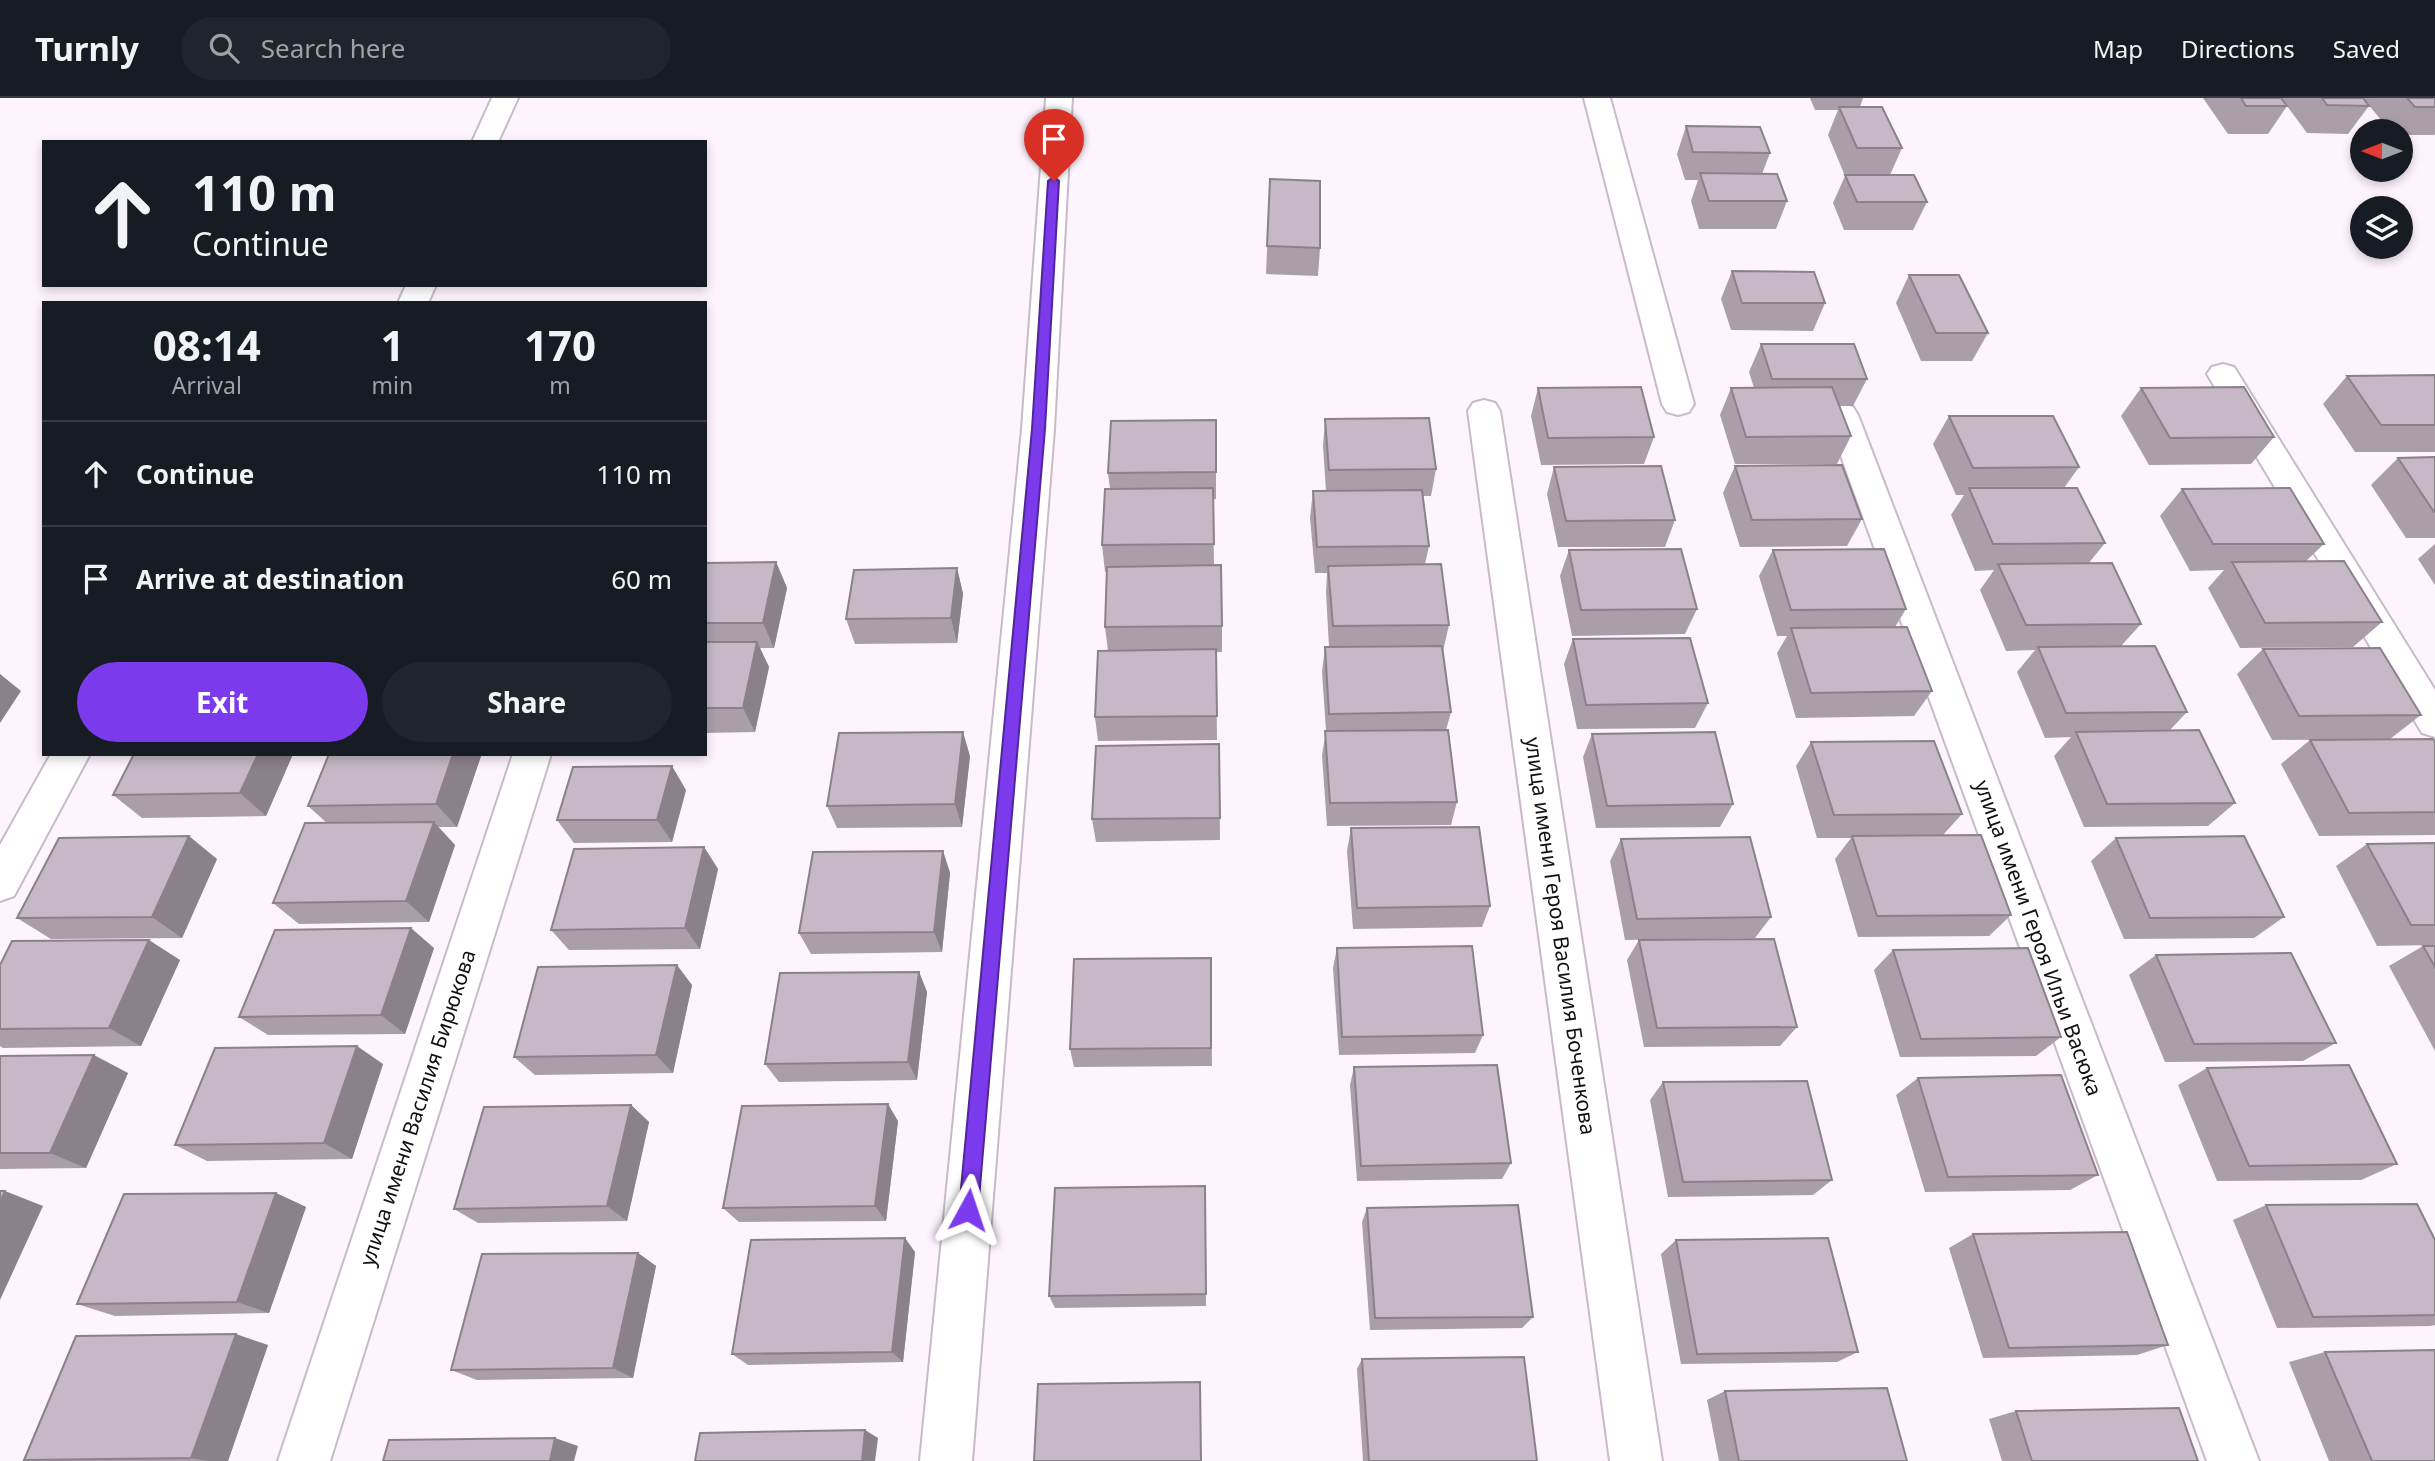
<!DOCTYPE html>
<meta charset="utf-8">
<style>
body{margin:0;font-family:"Noto Sans",sans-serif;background:#20242c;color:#f1f3f6;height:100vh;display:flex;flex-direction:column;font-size:26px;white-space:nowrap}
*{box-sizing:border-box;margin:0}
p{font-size:23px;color:#9ea1a6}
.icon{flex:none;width:38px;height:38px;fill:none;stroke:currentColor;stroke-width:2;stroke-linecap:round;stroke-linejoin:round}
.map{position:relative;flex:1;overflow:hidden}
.side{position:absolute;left:42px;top:203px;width:665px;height:455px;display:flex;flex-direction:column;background:#171b24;border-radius:0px;box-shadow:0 4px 10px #0003}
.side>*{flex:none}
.hud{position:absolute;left:42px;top:42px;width:665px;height:147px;border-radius:0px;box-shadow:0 4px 10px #0003;background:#171b24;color:#f1f3f6;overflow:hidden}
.needle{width:46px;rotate:270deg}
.controls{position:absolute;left:2350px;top:21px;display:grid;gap:14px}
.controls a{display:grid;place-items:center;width:63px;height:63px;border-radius:50%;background:#171b24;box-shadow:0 4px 10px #0003;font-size:35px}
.pin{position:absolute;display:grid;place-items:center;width:60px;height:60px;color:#fff;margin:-72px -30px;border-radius:50% 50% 50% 0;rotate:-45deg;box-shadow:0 0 7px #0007}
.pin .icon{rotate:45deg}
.me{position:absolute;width:77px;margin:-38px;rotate:5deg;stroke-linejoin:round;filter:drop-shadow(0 0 5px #0008)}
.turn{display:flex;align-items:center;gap:24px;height:147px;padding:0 35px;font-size:32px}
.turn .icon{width:91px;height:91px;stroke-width:2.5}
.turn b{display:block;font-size:49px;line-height:60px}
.eta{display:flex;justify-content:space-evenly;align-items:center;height:119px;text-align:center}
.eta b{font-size:42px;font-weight:700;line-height:49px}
.action{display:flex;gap:14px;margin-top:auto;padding:14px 35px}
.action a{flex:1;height:80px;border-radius:42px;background:#7c3aed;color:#fff;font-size:28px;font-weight:700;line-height:80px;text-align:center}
.action a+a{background:#20242c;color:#f1f3f6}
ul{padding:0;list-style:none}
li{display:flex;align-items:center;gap:21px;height:105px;padding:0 35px;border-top:2px solid #363941}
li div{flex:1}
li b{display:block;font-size:26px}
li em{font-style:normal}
header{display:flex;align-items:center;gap:42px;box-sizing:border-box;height:98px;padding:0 35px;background:#171b24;border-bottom:2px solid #363941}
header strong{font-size:33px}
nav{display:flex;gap:38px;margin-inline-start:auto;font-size:24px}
.search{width:490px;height:63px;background:#20242c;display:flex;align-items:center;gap:18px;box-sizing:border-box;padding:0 24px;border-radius:38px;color:#9ea1a6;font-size:26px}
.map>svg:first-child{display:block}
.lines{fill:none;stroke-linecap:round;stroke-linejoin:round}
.minor-casing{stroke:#c8bac9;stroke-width:4}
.minor{fill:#fff;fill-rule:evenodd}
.wall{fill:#aa9eab}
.shaded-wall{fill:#8b818b}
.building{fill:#c6b8c7;stroke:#8b818b;stroke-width:2}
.route{fill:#7c3aed;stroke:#51269a;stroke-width:2}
.labels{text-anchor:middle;stroke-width:5;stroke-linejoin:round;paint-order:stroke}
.street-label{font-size:21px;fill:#140f14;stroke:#fff}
</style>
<header>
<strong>Turnly</strong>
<div class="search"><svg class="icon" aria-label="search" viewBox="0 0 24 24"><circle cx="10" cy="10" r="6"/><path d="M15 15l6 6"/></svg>Search here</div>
<nav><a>Map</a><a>Directions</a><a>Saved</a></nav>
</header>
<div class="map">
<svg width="2435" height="1363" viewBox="0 0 2435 1363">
<rect width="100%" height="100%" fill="#fdf4fe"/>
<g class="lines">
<defs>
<g id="minor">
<path d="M492 0H518L498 44H472Z"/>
<path d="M1046 0H1072L1054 331 972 1363H920L1022 331Z"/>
<path d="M1584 0H1610L1694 306 1689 314 1678 317 1667 314 1662 306Z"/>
<path d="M406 187H436L428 205H398Z"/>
<path d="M2223 266 2234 269 2435 592V639L2422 635 2207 276 2212 269Z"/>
<path d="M1484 302 1495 305 1500 313 1662 1363H1610L1468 313 1473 305Z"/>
<path d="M1842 306 1853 309 1858 317 2259 1363H2207L1826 317 1831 309Z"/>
<path d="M51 656H90L14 798 0 803V747Z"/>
<path d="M513 656H551L330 1363H278Z"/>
</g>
</defs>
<use href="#minor" class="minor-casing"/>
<use href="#minor" class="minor"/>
</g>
<g class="wall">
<path d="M1810 0H1863L1860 9 1902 50 1890 77 1927 104 1913 132H1844L1833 105 1845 78 1828 37 1838 12H1815Z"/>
<path d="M2203 0H2363L2369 8 2348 36 2307 35 2287 8 2268 36H2228Z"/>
<path d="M2363 0H2435V36L2434 37H2401V33H2390Z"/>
<path d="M1686 28 1770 55 1762 76 1787 103 1776 131H1699L1691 103 1698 82H1685L1677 56Z"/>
<path d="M1270 81 1320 150 1318 178 1266 176Z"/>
<path d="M1732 173 1825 205 1813 233 1731 232 1721 201Z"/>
<path d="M1909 177 1988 235 1972 263H1921L1896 205Z"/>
<path d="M1761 246 1867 281 1853 308H1840L1851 338 1837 366H1735L1720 317 1731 290H1754L1749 274Z"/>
<path d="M2435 277V354H2355L2323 306 2347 278Z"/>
<path d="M1538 290 1654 339 1644 366 1541 367 1531 318Z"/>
<path d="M2141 290 2274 339 2251 366 2149 367 2121 318Z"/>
<path d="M1949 318 2079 369 2064 390 2105 445 2088 466 2141 526 2121 548 2187 614 2169 633 2235 705 2208 728 2084 729 2054 658 2071 639 2045 640 2017 574 2035 552 2006 553 1980 492 1994 472 1975 473 1951 417 1964 397H1956L1933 346Z"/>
<path d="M1325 321 1436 371 1431 398H1422L1429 448 1425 466 1449 527 1443 553 1451 614 1446 632 1457 704 1451 727 1327 728 1322 657 1326 633 1322 574 1325 549H1329L1326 494 1327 475H1315L1310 420 1313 393H1326L1323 348Z"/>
<path d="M1216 322V401H1213L1214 467 1222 528V554H1216L1217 642 1098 643 1095 619 1108 553 1105 529 1107 474H1105L1102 447 1110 391 1108 375Z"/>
<path d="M2435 359V440H2406L2371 387 2398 360Z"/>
<path d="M1735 368 1862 421 1847 448 1740 449 1723 395Z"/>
<path d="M1554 369 1675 422 1665 449H1558L1547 396Z"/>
<path d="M2182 391 2324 446 2306 463 2382 524 2353 549 2240 550 2208 490 2224 472 2190 473 2160 418Z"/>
<path d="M2435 446V487L2418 461Z"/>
<path d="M1569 452 1697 511 1685 536 1572 538 1560 478Z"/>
<path d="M1773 452 1906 511 1895 529 1932 593 1914 618 1796 620 1777 555 1787 538H1777L1759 478Z"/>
<path d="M776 464 787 490 774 550H760L769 569 755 634 705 635V465Z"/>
<path d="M957 470 963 496 957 545 855 546 846 521Z"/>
<path d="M1573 541 1708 605 1695 630 1577 631 1564 566Z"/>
<path d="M2263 551 2421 617 2390 641 2272 642 2237 576Z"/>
<path d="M1592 636 1733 706 1720 729 1596 730 1583 659Z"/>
<path d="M2310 642 2435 644V737L2319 738 2281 666Z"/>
<path d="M1811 644 1962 716 1943 737 2011 817 1989 838 1858 839 1835 761 1851 740H1817L1796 668Z"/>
<path d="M1219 646 1220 742 1096 744 1092 721Z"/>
<path d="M134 656H293L266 718 142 720 113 697Z"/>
<path d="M481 658 457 729H438L455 747 429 824 299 826 273 805 327 725 308 708Z"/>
<path d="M970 658 962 729 837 730 827 708Z"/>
<path d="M686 692 672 744 574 745 557 722Z"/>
<path d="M1351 730 1490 808 1482 829 1353 831 1347 753Z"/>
<path d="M2116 740 2284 819 2254 840 2124 841 2091 763Z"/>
<path d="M1621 741 1771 819 1755 840 1625 842 1610 763Z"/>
<path d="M2435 745V847L2377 848 2336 768 2367 746Z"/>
<path d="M704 749 718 771 700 851 569 852 551 832Z"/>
<path d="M943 753 950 775 942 854 811 856 799 835Z"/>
<path d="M217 761 182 840 51 841 17 820Z"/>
<path d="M1639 842 1797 929 1780 948 1644 949 1627 862Z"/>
<path d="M2423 848H2435V953L2389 868Z"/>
<path d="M434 850 405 936 268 937 239 919Z"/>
<path d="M1337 850 1483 937 1475 955 1339 957 1333 870Z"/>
<path d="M1893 852 2061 939 2036 958 1900 959 1874 872Z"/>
<path d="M2156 857 2336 945 2303 963 2165 964 2129 877Z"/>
<path d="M1211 860 1212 968 1074 969 1070 951Z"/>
<path d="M180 862 141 948 3 950 0 948V867Z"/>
<path d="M919 874 927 894 917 982 779 984 765 966Z"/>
<path d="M692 887 673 975 535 977 514 959Z"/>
<path d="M0 958 128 975 86 1070 0 1071Z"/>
<path d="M383 966 352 1061 207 1063 175 1047Z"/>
<path d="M1354 969 1511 1065 1502 1081 1357 1083 1350 987Z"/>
<path d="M2207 970 2397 1066 2361 1082 2217 1083 2178 987Z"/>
<path d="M1918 980 2098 1077 2070 1092 1925 1094 1896 997Z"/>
<path d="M1663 984 1832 1082 1813 1097 1668 1099 1650 1002Z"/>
<path d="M631 1007 649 1024 627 1123 478 1125 454 1111Z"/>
<path d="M898 1023 886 1123 739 1124 723 1110Z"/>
<path d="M1205 1088 1206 1208 1055 1210 1049 1198Z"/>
<path d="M276 1095 306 1109 269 1215 115 1218 77 1206Z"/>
<path d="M2266 1107 2435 1142V1227L2430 1228 2277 1230 2233 1122Z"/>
<path d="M1367 1110 1533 1219 1522 1230 1370 1232 1362 1124Z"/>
<path d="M1973 1136 2168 1247 2137 1257 1983 1260 1949 1150Z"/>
<path d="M1676 1142 1858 1254 1837 1264 1681 1266 1661 1156Z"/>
<path d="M915 1154 903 1264 748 1267 732 1256Z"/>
<path d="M638 1155 656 1168 633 1280 477 1282 451 1272Z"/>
<path d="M268 1247 228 1363H32L24 1362Z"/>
<path d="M2325 1254 2435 1363H2329L2289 1264Z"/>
<path d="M1362 1261 1537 1363H1363L1357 1271Z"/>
<path d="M1725 1293 1907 1363H1719L1707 1302Z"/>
<path d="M2016 1313 2198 1363H2002L1989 1321Z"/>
</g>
<g class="shaded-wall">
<path d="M776 464 787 490 774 550 763 525Z"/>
<path d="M957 470 963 496 957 545 951 520Z"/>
<path d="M757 544 769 569 755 634 743 610Z"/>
<path d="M0 576 21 593 0 625Z"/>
<path d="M963 634 970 658 962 729 955 706Z"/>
<path d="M258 656H293L266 718 240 695Z"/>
<path d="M453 656H480L481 658 457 729 436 706Z"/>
<path d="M672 668 686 692 672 744 657 722Z"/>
<path d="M434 724 455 747 429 824 406 803Z"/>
<path d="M189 738 217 761 182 840 152 819Z"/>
<path d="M704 749 718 771 700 851 685 830Z"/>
<path d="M943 753 950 775 942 854 934 834Z"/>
<path d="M411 830 434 850 405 936 381 917Z"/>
<path d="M149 842 180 862 141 948 109 930Z"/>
<path d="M677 867 692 887 673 975 656 957Z"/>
<path d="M919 874 927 894 917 982 908 964Z"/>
<path d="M357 948 383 966 352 1061 324 1045Z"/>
<path d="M94 957 128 975 86 1070 50 1055Z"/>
<path d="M888 1006 898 1023 886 1123 875 1108Z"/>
<path d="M631 1007 649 1024 627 1123 607 1108Z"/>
<path d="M5 1093 43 1108 0 1202V1104Z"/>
<path d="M276 1095 306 1109 269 1215 237 1204Z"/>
<path d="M905 1140 915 1154 903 1264 892 1254Z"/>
<path d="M638 1155 656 1168 633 1280 613 1270Z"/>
<path d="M236 1236 268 1247 228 1363H209L191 1360Z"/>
<path d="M865 1332 878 1340 875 1363H862Z"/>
<path d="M555 1340 578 1348 574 1363H550Z"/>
</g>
<g class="building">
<path d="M2241 0H2281L2287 8H2246Z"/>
<path d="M2322 0H2363L2369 8 2327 7Z"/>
<path d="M2407 0H2435V9H2415Z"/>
<path d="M1839 9H1882L1902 50H1857Z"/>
<path d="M1686 28 1760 29 1770 55 1693 54Z"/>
<path d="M1700 75 1777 76 1787 103H1709Z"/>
<path d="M1845 77H1914L1927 104H1857Z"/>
<path d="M1270 81 1320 83V150L1267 148Z"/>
<path d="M1732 173 1814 174 1825 205H1742Z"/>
<path d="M1909 177H1959L1988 235H1936Z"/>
<path d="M1761 246H1854L1867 281H1772Z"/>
<path d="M2435 277V327H2381L2347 278Z"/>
<path d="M1641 289 1654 339 1548 340 1538 290Z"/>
<path d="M1832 289 1851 338 1746 339 1731 290Z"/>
<path d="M2244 289 2274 339 2170 340 2141 290Z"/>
<path d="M1949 318H2053L2079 369 1973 370Z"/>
<path d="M1429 320 1436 371 1329 372 1325 321Z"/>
<path d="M1216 322V374L1108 375 1111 323Z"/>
<path d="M2435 359V414H2434L2398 360Z"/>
<path d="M1842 367 1862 421 1752 422 1735 368Z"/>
<path d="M1661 368 1675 422 1566 423 1554 369Z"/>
<path d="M1213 390 1214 446 1102 447 1105 391Z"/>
<path d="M1969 390H2077L2105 445 1993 446Z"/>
<path d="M2290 390 2324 446H2213L2182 391Z"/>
<path d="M1422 392 1429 448 1317 449 1313 393Z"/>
<path d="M1681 451 1697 511 1581 512 1569 452Z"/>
<path d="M1884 451 1906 511 1791 512 1773 452Z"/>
<path d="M2344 463 2382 524 2265 525 2232 464Z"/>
<path d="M776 464 763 525H705V465Z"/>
<path d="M2112 465 2141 526 2026 527 1998 466Z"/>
<path d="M1441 466 1449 527 1333 528 1328 468Z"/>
<path d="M1221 467 1222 528 1105 529 1107 469Z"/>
<path d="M957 470 951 520 846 521 854 472Z"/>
<path d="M1907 529 1932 593 1811 595 1791 530Z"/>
<path d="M1690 540 1708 605 1586 607 1573 541Z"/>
<path d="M705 544H757L743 610H705Z"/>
<path d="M1442 548 1451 614 1329 616 1325 549Z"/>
<path d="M2155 548 2187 614 2066 615 2038 549Z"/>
<path d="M2380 550 2421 617 2299 618 2263 551Z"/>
<path d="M1216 551 1217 618 1095 619 1098 553Z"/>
<path d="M1448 632 1457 704 1330 705 1325 633Z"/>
<path d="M2199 632 2235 705 2107 706 2076 634Z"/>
<path d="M963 634 955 706 827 708 839 635Z"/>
<path d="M1715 634 1733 706 1607 708 1592 636Z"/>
<path d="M2433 641 2435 644V714L2349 715 2310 642Z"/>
<path d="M1934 643 1962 716 1834 717 1811 644Z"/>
<path d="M1219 646 1220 720 1092 721 1096 648Z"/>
<path d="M134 656H258L240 695 113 697Z"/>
<path d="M329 656H453L436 706 308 708Z"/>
<path d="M672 668 657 722H557L573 669Z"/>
<path d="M434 724 406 803 273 805 305 725Z"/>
<path d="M1479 729 1490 808 1357 810 1351 730Z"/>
<path d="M1981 737 2011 817 1877 818 1852 738Z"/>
<path d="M189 738 152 819 17 820 59 740Z"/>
<path d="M2244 738 2284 819 2150 820 2116 740Z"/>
<path d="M1750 739 1771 819 1637 821 1621 741Z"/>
<path d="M2435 745V827H2411L2367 746Z"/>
<path d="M704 749 685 830 551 832 574 751Z"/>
<path d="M943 753 934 834 799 835 813 754Z"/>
<path d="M411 830 381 917 239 919 275 832Z"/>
<path d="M1774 841 1797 929 1657 930 1639 842Z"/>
<path d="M149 842 109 930 0 931V867L12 843Z"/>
<path d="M1472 848 1483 937 1342 939 1337 850Z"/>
<path d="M2423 848H2435V869Z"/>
<path d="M2028 850 2061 939 1921 941 1893 852Z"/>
<path d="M2291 855 2336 945 2194 946 2156 857Z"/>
<path d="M1211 860V950L1070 951 1074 861Z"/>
<path d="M677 867 656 957 514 959 538 869Z"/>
<path d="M919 874 908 964 765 966 780 875Z"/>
<path d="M357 948 324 1045 175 1047 215 950Z"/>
<path d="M94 957 50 1055H0V958Z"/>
<path d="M1497 967 1511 1065 1361 1068 1354 969Z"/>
<path d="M2349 967 2397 1066 2249 1068 2207 970Z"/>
<path d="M2061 977 2098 1077 1948 1079 1918 980Z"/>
<path d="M1807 983 1832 1082 1683 1084 1663 984Z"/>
<path d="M888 1006 875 1108 723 1110 742 1008Z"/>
<path d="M631 1007 607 1108 454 1111 484 1009Z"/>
<path d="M1205 1088 1206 1196 1049 1198 1055 1090Z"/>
<path d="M0 1093H5L0 1104Z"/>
<path d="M276 1095 237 1204 77 1206 124 1096Z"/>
<path d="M2417 1106 2435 1142V1217L2313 1219 2266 1107Z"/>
<path d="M1518 1107 1533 1219 1375 1220 1367 1110Z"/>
<path d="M2127 1134 2168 1247 2009 1250 1973 1136Z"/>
<path d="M905 1140 892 1254 732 1256 751 1142Z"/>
<path d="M1828 1140 1858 1254 1697 1256 1676 1142Z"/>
<path d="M638 1155 613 1270 451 1272 482 1156Z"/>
<path d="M236 1236 191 1360 24 1362 76 1238Z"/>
<path d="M2435 1252V1363H2372L2325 1254Z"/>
<path d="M1524 1259 1537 1363H1369L1362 1261Z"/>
<path d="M1200 1284 1201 1363H1034L1038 1286Z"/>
<path d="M1887 1290 1907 1363H1739L1725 1293Z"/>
<path d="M2179 1310 2198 1363H2032L2016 1313Z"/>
<path d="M865 1332 862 1363H695L700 1335Z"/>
<path d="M555 1340 550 1363H383L389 1342Z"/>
</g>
<path class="route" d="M1054 79 1059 83 1045 331 978 1112 975 1119 968 1122 961 1119 959 1112 1032 331 1048 83Z"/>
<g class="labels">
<g class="street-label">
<text transform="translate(1560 838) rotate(82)" y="7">улица имени Героя Василия Боченкова</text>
<text transform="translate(2038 840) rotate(70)" y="7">улица имени Героя Ильи Васюка</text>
<text transform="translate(418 1010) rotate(-72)" y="7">улица имени Василия Бирюкова</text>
</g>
</g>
</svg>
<div class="controls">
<a><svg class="needle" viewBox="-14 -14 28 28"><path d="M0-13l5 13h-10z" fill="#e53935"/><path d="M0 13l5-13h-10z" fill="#9ea1a6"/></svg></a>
<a><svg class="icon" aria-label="layers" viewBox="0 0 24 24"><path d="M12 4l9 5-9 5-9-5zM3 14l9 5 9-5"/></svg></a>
</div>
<div class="pin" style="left:1054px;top:83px;background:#d93025"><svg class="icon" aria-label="arrive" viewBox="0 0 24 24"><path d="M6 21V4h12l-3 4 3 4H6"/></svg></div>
<svg class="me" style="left:968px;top:1112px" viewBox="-20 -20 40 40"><path d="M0-17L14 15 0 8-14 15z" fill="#7c3aed" stroke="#fff" stroke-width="4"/></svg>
<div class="hud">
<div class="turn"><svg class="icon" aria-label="ahead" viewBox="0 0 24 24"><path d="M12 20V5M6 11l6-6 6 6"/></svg><div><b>110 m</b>Continue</div></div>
</div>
<section class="side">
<div class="eta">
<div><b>08:14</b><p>Arrival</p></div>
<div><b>1</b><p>min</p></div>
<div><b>170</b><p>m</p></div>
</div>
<ul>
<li><svg class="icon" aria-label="ahead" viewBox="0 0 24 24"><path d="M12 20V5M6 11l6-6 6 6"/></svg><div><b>Continue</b></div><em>110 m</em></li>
<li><svg class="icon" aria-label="arrive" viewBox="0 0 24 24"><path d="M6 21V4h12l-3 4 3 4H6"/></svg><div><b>Arrive at destination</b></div><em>60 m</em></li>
</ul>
<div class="action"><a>Exit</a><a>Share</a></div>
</section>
</div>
